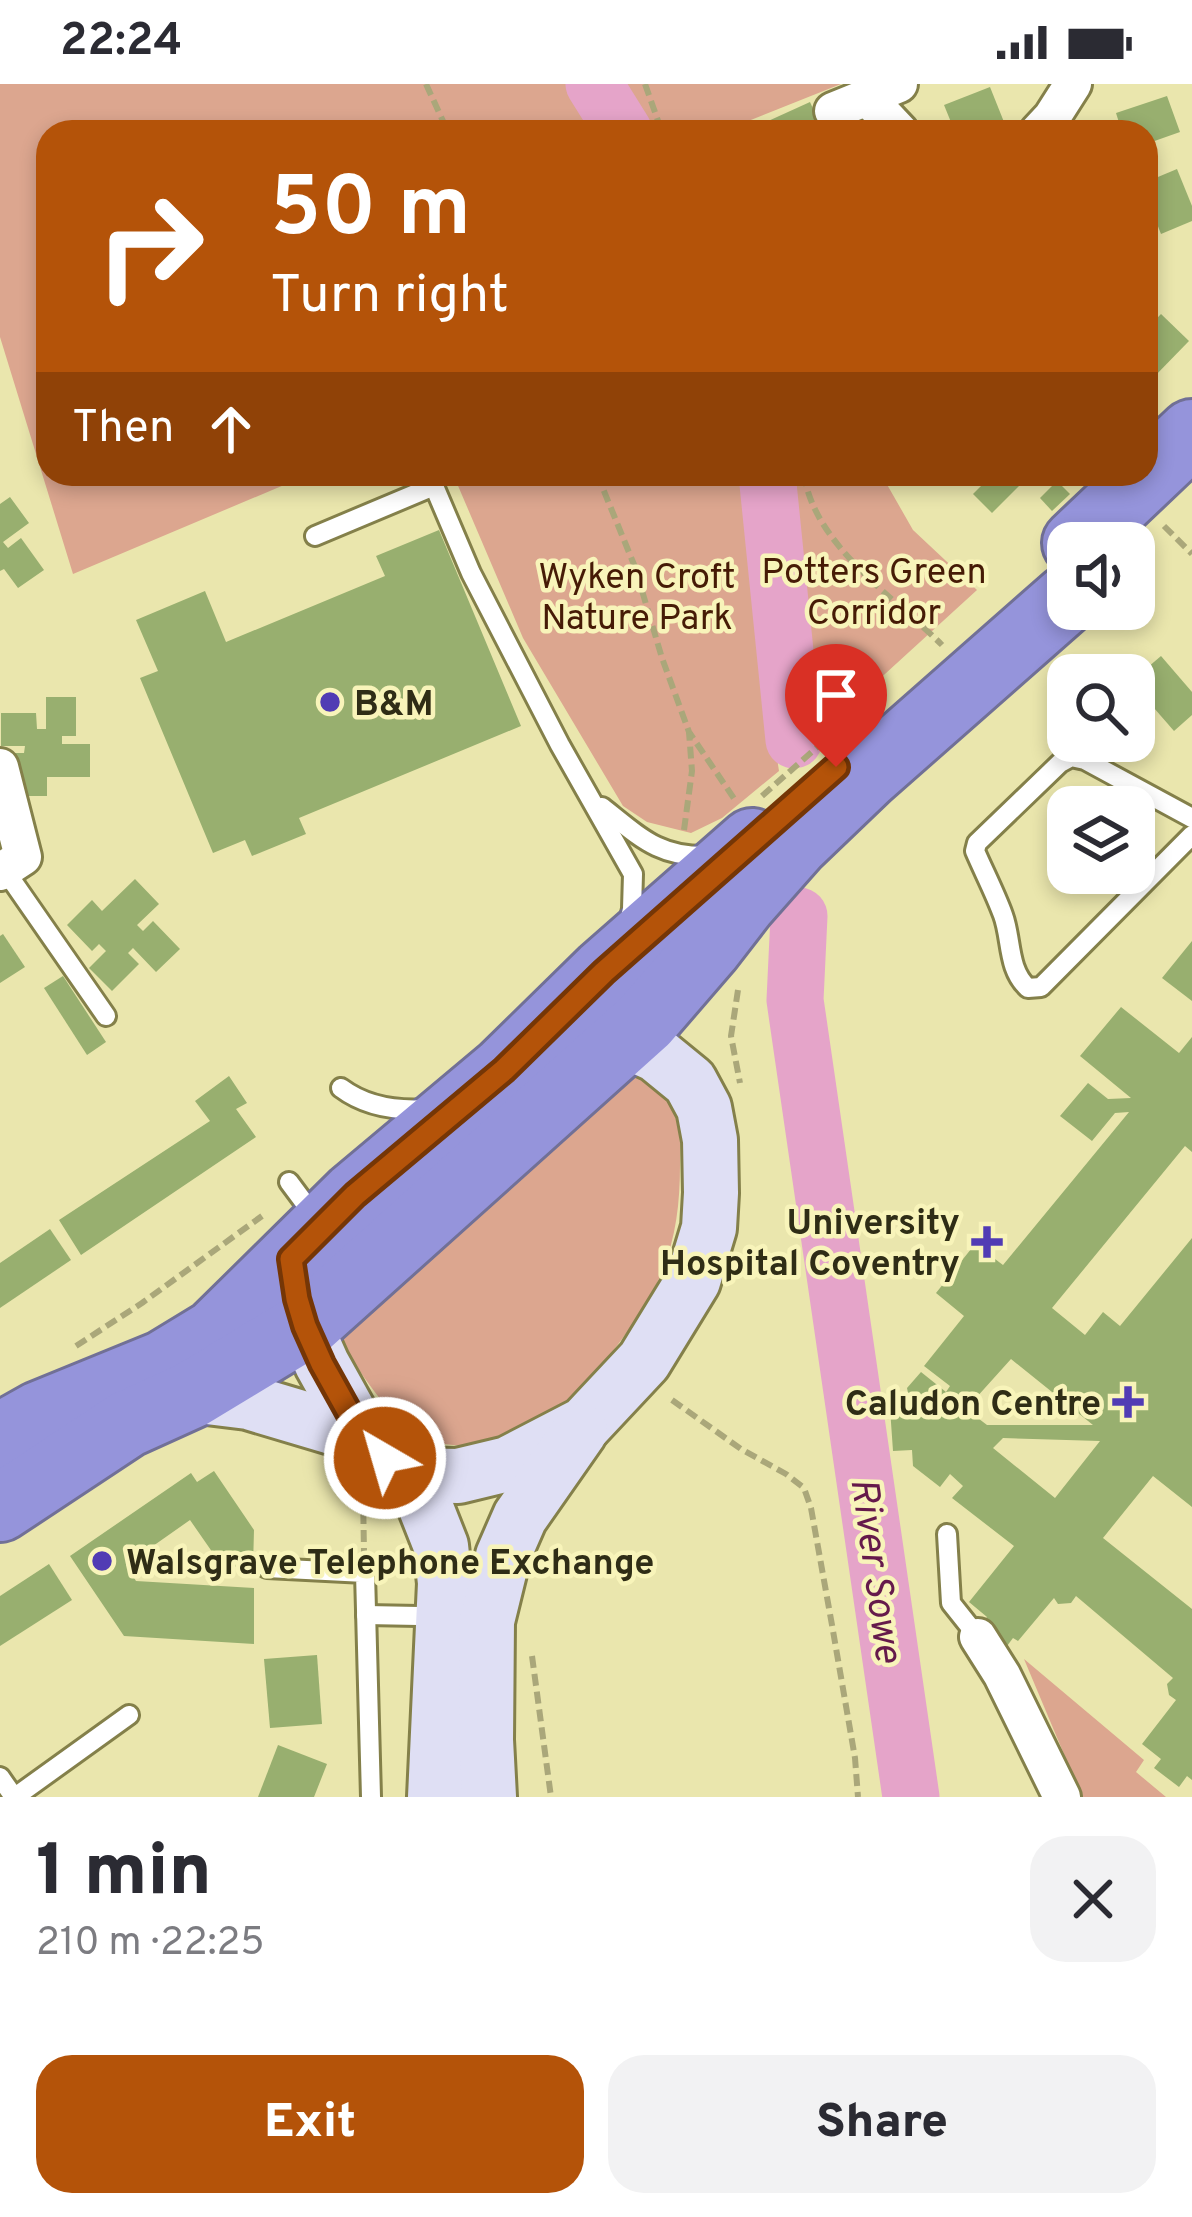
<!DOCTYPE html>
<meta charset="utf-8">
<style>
body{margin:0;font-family:Overpass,sans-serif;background:#f2f2f3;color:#2b2b33;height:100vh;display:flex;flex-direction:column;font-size:45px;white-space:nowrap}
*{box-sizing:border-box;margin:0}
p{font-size:39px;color:#7c7c81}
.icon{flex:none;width:66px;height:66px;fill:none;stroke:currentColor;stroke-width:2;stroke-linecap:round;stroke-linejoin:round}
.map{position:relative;height:1713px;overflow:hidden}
.panel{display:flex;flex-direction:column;background:#fff;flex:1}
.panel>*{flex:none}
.hud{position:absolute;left:36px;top:36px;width:1122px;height:366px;border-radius:36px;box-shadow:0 6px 18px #0003;background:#b45309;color:#fff;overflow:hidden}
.tools{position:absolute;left:1047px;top:438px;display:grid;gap:24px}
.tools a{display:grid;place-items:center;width:108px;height:108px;border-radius:24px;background:#fff;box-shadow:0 6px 18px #0003;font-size:60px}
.pin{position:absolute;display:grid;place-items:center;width:102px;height:102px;color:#fff;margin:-123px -51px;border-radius:50% 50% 50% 0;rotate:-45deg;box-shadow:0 0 12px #0007}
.pin .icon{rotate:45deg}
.me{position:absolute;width:132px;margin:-66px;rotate:322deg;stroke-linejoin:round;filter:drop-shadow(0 0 9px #0008)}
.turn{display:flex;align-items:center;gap:42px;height:252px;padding:0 36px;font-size:54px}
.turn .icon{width:156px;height:156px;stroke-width:2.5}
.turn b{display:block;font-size:84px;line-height:102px}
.then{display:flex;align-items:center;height:114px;padding:0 36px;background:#0003;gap:24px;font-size:45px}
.round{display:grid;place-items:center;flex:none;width:126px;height:126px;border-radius:36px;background:#f2f2f3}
.headline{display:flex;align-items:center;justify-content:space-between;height:204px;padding:0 36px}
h1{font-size:72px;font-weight:800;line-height:90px}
.action{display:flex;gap:24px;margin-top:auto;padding:24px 36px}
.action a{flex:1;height:138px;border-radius:36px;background:#b45309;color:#fff;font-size:48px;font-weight:800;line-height:138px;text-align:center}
.action a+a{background:#f2f2f3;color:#2b2b33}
.status{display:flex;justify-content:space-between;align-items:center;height:84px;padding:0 60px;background:#fff;direction:ltr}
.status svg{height:33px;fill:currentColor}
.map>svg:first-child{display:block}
.green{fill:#dca68f}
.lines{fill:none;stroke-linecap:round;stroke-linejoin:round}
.river{stroke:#e5a4c9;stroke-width:57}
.building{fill:#98af6f;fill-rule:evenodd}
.lane-casing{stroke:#84804a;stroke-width:24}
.street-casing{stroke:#84804a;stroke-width:42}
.secondary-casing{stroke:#84804a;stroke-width:60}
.highway-casing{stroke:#717096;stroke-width:72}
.path{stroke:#aaa77a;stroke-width:6;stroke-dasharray:12 6;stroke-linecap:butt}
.lane{stroke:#fff;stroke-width:18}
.street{stroke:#fff;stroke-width:36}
.secondary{stroke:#dfdff4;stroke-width:54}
.highway{stroke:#9594db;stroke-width:66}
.route-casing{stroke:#753606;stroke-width:30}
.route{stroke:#b45309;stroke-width:21}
.poi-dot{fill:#513cb4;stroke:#f8f4ba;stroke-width:4.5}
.labels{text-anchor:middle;stroke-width:9;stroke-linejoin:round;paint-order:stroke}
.park-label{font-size:36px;fill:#461b06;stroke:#f8f4ba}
.poi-label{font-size:36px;font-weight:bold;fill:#2f2d16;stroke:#f8f4ba;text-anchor:start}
.water-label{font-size:39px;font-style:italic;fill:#651a4b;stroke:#f8f4ba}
</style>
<div class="status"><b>22:24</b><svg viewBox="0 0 49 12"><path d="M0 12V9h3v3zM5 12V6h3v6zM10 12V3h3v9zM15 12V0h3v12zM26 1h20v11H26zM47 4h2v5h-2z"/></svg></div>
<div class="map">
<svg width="1192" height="1713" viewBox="0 0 1192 1713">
<rect width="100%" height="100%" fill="#eae6ad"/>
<g class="green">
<path d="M0 0H566L599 48H48V390H310L73 490 0 253Z"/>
<path d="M618 0H841L721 48H643Z"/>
<path d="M453 390H749L767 609 779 687 722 734 691 749 647 738 623 722 523 554Z"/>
<path d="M784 390H881L913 446 977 506 817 652 800 482Z"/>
<path d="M628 984C643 994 660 1003 670 1018 682 1036 680 1061 680 1081 680 1119 676 1155 661 1190 638 1246 553 1352 490 1362 478 1364 465 1362 453 1361 442 1360 427 1358 418 1352 387 1331 349 1275 334 1242Z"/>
<path d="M1024 1575 1144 1676 1136 1688 1166 1713H1082Z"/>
</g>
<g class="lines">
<g class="river">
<path d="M594 0 624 48"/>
<path d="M767 390 794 656"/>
<path d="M799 832 795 916 911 1713"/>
</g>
</g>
<g class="building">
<path d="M990 3 1008 48H955L944 21Z"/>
<path d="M1167 12 1180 48 1146 60V48H1122L1116 29Z"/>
<path d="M810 18 820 40 803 48H771L766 38Z"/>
<path d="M1177 85 1192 122V137L1161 150 1146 112V98Z"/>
<path d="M1161 230 1189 257 1151 296 1146 291V246Z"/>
<path d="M993 390H1013L1022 399 992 429 973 410Z"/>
<path d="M1057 397 1070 410 1052 427 1040 414Z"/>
<path d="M10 413 29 439 3 458 8 464 21 454 44 486 18 504 4 485 0 487V420Z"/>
<path d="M439 446 521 642 299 734 306 750 252 772 245 756 213 769 140 594 158 587 136 536 205 507 226 558 385 492 376 472Z"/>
<path d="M1161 572 1192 608V631L1174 647 1134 601V595Z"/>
<path d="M46 613H76V652H62V660H90V693H47V712H14V669H24L25 662H1V629H36L37 645H46Z"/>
<path d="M135 795 159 820 137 841 143 847 153 837 180 865 156 888 133 864 128 869 139 880 112 907 89 884 106 867 99 860 92 867 67 841 92 816 102 827Z"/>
<path d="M3 850 25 883 0 899V852Z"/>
<path d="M1192 857V917L1162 894Z"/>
<path d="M63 892 106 958 87 971 44 904Z"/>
<path d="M1121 923 1179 969 1192 953V1068L1185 1062 1052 1224 1085 1251 1103 1228 1120 1242 1192 1154V1423L1153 1392 1103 1454 1192 1525V1696L1187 1692 1179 1703 1154 1684 1161 1675 1142 1660 1176 1616 1169 1611 1167 1600 1173 1594 1076 1512 1071 1519 1058 1520 1054 1514 1018 1557 1013 1554 1007 1562 981 1542 987 1533 969 1518 1014 1462 952 1414 963 1402 950 1390 940 1403 913 1382 912 1366 893 1367 889 1310 908 1309 907 1304 921 1288 946 1308 950 1302 924 1282 964 1232 936 1209 975 1160 1003 1181 1129 1028 1115 1029 1092 1057 1060 1032 1088 999 1108 1015 1131 1014 1080 972ZM1011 1275 1093 1341H987L966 1325ZM1003 1354 1100 1357 1055 1414 993 1364Z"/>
<path d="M229 992 247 1019 236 1025 256 1053 81 1171 59 1136 210 1037 195 1017Z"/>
<path d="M50 1145 71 1176 0 1224V1179Z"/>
<path d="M214 1387 254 1446 253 1483H231L221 1468 215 1472 190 1436 126 1481 136 1497 254 1504V1560L124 1552 70 1472 191 1389 197 1398Z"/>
<path d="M49 1480 72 1516 0 1562V1512Z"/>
<path d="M317 1571 322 1640 270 1644 264 1575Z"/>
<path d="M278 1661 327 1680 314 1713H258Z"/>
</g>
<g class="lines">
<defs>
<g id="lane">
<path d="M315 452 434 402 471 489 560 661 633 790 632 825 628 842"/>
<path d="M602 723C640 753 659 774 710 772"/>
<path d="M1192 734 1085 676 1071 673 1060 679 977 759 975 767C984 788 995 809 1003 831 1012 855 1007 885 1028 904L1041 903 1192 751"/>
<path d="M4 785 106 932"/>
<path d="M341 1004C365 1022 397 1027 427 1025"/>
<path d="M289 1098 315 1133"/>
<path d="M947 1450 951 1519 978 1553"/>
<path d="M267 1484 365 1489 371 1713"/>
<path d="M366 1531 419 1532"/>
<path d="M0 1693 14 1713"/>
<path d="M15 1713 129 1631"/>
</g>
<g id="street">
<path d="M867 13 900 48"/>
<path d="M833 27 899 0"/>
<path d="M1038 48 1052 33 1073 0"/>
<path d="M0 683 23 773 0 788"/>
<path d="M978 1553 1002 1591 1062 1713"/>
</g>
<g id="secondary">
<path d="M296 1207 305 1242 322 1280 362 1352 405 1391 424 1419 441 1462 445 1499 435 1713"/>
<path d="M191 1311 248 1318 362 1352"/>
<path d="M405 1391 458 1392 508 1380 585 1340 644 1277 693 1197 709 1144 711 1109 710 1056 704 1024 690 998 657 971 624 956 586 958"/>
<path d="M489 1713 486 1656 487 1537 503 1472 520 1433 580 1347"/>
</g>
<g id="highway">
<path d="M1076 459 1192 349"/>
<path d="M0 1353 39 1331 164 1280 215 1249 355 1111 504 986 604 888 752 758"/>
<path d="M0 1424 127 1340 191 1311 305 1242 645 937 708 864 742 820 796 759 867 691 1068 514"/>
</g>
</defs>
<use href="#lane" class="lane-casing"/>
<use href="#street" class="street-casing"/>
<use href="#secondary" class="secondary-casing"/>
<use href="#highway" class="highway-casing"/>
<g class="path">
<path d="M426 0 448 48"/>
<path d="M645 0 662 48"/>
<path d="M597 390 635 483 662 574 689 648 735 716"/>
<path d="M804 390C814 461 894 513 942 561"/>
<path d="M1164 442 1192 470"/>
<path d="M762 712 849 635"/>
<path d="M684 746 692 687 689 648"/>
<path d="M738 906 731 952 740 999"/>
<path d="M76 1262 142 1219 262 1132"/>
<path d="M672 1316 741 1365 786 1390 804 1404 811 1424 832 1541 855 1674 858 1713"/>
<path d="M363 1410 364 1468"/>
<path d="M532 1572 551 1713"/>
</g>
<use href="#lane" class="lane"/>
<use href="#street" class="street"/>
<use href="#secondary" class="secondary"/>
<use href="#highway" class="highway"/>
</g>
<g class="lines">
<defs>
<path id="route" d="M385 1374 362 1352 322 1280 305 1242 297 1215 291 1175 355 1111 504 986 604 888 836 683"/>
</defs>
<use href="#route" class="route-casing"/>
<use href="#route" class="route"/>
</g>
<g class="poi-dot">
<circle cx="330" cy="618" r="12"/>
<path d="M981 1140h12v12h12v12h-12v12h-12v-12h-12v-12h12z"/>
<path d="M1122 1300h12v12h12v12h-12v12h-12v-12h-12v-12h12z"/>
<circle cx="102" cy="1477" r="12"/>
</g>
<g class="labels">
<g class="park-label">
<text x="874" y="499">Potters Green<tspan x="874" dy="41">Corridor</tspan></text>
<text x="637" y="504">Wyken Croft<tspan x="637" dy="41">Nature Park</tspan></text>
</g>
<g class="poi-label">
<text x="354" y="631">B&amp;M</text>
<text x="960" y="1150" text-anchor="end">University<tspan x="960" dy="41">Hospital Coventry</tspan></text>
<text x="1101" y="1331" text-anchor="end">Caludon Centre</text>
<text x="126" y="1490">Walsgrave Telephone Exchange</text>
</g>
<g class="water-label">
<text transform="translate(878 1486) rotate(82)" y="14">River Sowe</text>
</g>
</g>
</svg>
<div class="tools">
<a><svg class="icon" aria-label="sound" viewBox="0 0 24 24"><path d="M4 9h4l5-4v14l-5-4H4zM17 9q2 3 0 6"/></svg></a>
<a><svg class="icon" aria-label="search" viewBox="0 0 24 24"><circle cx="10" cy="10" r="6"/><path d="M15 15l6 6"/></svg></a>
<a><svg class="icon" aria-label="layers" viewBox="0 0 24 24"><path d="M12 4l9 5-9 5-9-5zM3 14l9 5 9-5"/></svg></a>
</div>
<div class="pin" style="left:836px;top:683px;background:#d93025"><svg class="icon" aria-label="arrive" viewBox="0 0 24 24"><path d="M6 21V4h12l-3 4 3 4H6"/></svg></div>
<svg class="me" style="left:385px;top:1374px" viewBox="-20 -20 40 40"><circle r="17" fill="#b45309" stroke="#fff" stroke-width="3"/><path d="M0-11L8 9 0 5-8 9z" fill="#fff"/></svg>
<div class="hud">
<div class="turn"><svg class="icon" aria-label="right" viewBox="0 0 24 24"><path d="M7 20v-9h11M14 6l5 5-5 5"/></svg><div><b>50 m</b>Turn right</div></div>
<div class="then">Then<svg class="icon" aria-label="ahead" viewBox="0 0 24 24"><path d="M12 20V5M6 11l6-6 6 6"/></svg></div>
</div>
</div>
<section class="panel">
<div class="headline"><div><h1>1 min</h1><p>210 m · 22:25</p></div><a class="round"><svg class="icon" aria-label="close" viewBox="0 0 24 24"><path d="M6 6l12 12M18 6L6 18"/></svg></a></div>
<div class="action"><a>Exit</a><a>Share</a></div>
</section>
